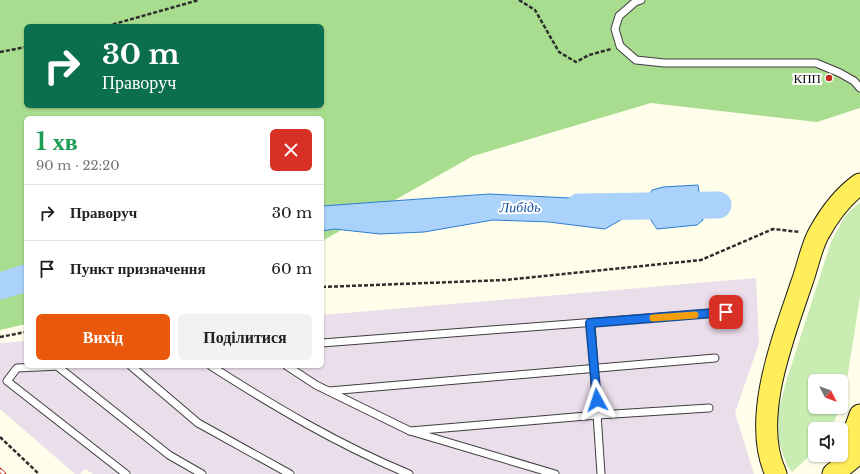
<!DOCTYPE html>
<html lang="uk">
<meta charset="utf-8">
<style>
body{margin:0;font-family:"Libre Baskerville",serif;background:#f2f2f2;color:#222;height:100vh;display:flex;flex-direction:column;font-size:15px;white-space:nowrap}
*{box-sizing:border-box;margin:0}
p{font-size:13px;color:#767676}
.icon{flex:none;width:22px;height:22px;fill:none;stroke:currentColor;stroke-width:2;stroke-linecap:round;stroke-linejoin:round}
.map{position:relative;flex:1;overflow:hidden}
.panel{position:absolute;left:24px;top:116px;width:300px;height:252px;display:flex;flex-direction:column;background:#fff;border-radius:6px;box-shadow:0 1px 3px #0004}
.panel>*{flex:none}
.top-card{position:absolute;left:24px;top:24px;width:300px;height:84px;border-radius:6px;box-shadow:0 1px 3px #0004;background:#0b6e4f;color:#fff;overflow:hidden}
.needle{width:26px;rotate:132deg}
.controls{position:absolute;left:808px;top:374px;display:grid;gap:8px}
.controls a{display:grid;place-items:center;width:40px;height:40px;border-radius:6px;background:#fff;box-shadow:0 1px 3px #0004;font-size:20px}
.pin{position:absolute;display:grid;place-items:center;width:34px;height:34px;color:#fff;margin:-17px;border-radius:8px;box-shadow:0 2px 6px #0006}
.me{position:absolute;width:44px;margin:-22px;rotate:355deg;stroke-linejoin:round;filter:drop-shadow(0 0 3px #0008)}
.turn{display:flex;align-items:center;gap:14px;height:84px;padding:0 12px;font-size:18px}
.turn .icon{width:52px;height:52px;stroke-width:2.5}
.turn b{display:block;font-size:28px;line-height:34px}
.round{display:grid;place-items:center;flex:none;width:42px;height:42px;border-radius:6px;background:#f2f2f2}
.headline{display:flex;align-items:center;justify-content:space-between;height:68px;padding:0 12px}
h1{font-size:24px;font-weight:800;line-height:30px;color:#1e9e55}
.cta{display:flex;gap:8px;margin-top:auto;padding:8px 12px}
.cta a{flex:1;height:46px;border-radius:6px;background:#ea580c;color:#fff;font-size:16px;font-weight:800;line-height:46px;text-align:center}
.cta a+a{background:#f2f2f2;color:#222}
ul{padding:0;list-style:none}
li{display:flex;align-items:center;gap:12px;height:56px;padding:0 12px;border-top:1px solid #e0e0e0}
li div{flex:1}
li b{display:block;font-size:15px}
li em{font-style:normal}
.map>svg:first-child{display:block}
.industrial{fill:#ebdeeb}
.green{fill:#c8ecb1}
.forest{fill:#a8dd8f;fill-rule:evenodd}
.water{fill:#abd2fa;stroke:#2d7cd6}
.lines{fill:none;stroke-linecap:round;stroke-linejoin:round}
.river{stroke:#abd2fa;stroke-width:27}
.service-casing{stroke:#3e3e3e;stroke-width:9}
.primary-casing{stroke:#1c1c1c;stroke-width:23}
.path{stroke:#2d2d2d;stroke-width:2.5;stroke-dasharray:4 2;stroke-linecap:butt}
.service{stroke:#fff;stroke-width:7}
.primary{stroke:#ffed5a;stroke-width:21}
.rail-casing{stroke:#c4291b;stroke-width:4.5}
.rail{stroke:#fff;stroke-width:3;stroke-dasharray:9;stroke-linecap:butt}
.route-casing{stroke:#114b97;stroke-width:10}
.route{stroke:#1a73e8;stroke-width:7}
.slow{stroke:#f59e0b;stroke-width:7}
.poi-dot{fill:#c4291b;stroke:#fff;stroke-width:1.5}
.labels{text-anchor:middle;stroke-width:4;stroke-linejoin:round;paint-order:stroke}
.poi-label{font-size:13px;fill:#0b0b0b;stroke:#fff;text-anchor:end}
.water-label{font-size:14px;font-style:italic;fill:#0d4ea5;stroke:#fff}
</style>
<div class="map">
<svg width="860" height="474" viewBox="0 0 860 474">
<rect width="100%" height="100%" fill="#fffeea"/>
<path class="industrial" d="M756 278 759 343 735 413 754 474H93L85 469 80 474H75L0 409V343L26 341V366H322V315Z"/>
<path class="green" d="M860 202V297L845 392 841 405V381H815V407H840L831 429H815V451L792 472 787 465 779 443 778 413 786 382 831 242 845 216Z"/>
<path class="forest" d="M0 0H860V108L817 122 651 103 473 156 322 241V118H26V324L0 330ZM26 26H322V106H26Z"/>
<g class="water">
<path d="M698 185 703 220 697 225 657 229C647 216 644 206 652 190L663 187Z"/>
<path d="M489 194 610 200 624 218 605 229 549 222 493 220 424 232 380 234 335 229 322 231V206Z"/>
<path d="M26 266V283L2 291V279Z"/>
</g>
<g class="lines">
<g class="river">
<path d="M579 207 718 205"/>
<path d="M0 286 26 278"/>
</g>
<defs>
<g id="service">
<path d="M641 0 635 2 619 16 615 29 620 46 636 60 664 63H816L840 73 854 81 860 88"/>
<path d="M591 323 601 474"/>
<path d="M322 343 727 312"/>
<path d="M57 366 169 455 202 474"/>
<path d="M60 366 17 368 7 381 126 474"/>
<path d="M131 366 198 423 290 474"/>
<path d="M211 366C275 407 339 445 409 474"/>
<path d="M287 366 316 385 410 431 555 474"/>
<path d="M329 391 715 358"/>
<path d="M410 431 598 415 709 408"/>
</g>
<g id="primary">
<path d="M841 455 852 437 860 415"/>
<path d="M776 474C750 419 784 336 802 282 808 266 811 247 819 233 829 215 843 196 860 184"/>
<path d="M833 474 860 452"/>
</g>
</defs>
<use href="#service" class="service-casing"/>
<use href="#primary" class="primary-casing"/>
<g class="path">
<path d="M519 0 535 10 559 52 576 62 589 55 611 49"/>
<path d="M107 26 199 0"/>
<path d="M0 52 26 47"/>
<path d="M322 287 505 280 701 260 773 229 800 232"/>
<path d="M0 337 26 332"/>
<path d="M0 437 39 474"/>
</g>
<use href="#service" class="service"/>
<use href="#primary" class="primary"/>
<defs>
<path id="rail" d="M0 470 4 474"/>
</defs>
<use href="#rail" class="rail-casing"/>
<use href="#rail" class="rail"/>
</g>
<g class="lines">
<defs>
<path id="route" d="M597 400 590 323 726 312"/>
</defs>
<use href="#route" class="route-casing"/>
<use href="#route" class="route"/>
<path class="slow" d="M653 318 695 315"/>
</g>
<circle class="poi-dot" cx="829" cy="78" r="4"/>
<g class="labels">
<g class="poi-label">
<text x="821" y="83">КПП</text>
</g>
<g class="water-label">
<text transform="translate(520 207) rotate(-1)" y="5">Либідь</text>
</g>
</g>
</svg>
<div class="controls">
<a><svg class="needle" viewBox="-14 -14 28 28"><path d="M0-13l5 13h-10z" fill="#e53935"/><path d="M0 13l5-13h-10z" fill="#767676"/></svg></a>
<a><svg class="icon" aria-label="sound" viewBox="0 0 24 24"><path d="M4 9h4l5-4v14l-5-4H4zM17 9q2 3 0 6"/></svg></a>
</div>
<div class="pin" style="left:726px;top:312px;background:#d93025"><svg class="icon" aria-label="arrive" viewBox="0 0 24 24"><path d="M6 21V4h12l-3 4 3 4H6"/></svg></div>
<svg class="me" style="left:597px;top:400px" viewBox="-20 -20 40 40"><path d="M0-17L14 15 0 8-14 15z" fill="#1a73e8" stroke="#fff" stroke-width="4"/></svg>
<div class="top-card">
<div class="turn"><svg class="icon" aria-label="right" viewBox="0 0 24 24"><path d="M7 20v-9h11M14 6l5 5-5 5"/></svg><div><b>30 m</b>Праворуч</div></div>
</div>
<section class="panel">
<div class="headline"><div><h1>1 хв</h1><p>90 m · 22:20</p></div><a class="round" style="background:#d93025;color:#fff"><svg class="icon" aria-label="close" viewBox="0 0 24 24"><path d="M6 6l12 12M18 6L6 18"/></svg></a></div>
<ul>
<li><svg class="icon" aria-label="right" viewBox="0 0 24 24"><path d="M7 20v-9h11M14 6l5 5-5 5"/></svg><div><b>Праворуч</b></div><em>30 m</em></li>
<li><svg class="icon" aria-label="arrive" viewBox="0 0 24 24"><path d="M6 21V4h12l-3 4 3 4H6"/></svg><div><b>Пункт призначення</b></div><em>60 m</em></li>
</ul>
<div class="cta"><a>Вихід</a><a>Поділитися</a></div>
</section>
</div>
